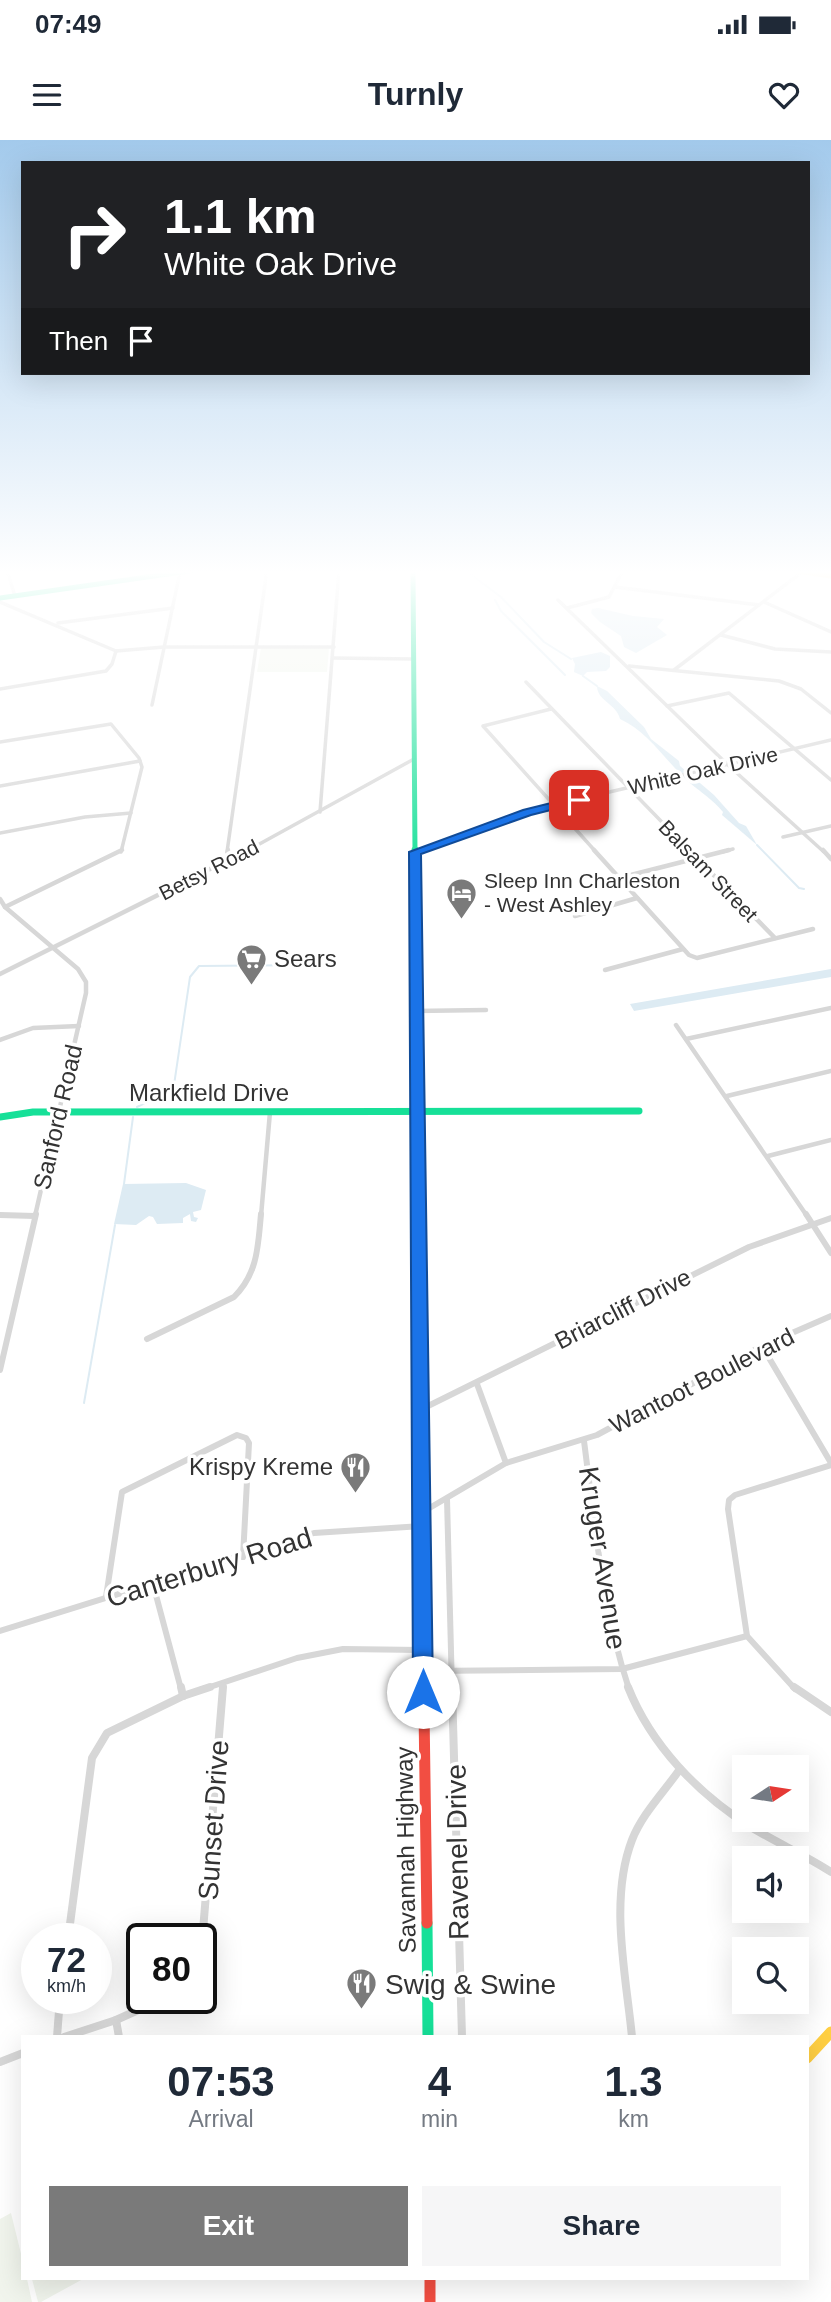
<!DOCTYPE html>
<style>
body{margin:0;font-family:Arial,sans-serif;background:#f6f6f7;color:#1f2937;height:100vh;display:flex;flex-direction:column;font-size:26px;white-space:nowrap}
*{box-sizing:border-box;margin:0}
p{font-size:23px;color:#747a83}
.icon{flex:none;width:38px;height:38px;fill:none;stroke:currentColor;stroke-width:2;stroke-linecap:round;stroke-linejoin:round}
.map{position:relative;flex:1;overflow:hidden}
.drawer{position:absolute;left:21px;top:1895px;width:788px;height:245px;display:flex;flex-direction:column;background:#fff;border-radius:0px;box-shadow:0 7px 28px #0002}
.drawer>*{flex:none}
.banner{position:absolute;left:21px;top:21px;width:789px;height:214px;border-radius:0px;box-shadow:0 7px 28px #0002;background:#202124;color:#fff;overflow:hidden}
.needle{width:46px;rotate:78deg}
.fabs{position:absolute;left:732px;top:1615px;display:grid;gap:14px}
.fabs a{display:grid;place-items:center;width:77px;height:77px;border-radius:0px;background:#fff;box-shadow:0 7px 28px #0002;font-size:35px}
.speed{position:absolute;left:21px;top:1783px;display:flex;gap:14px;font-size:35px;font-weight:700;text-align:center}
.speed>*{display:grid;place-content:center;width:91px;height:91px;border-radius:50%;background:#fff;box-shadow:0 7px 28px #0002;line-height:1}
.speed small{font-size:18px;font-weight:400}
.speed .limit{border:4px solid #111;border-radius:10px;background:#fff;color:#111}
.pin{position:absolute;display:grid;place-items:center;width:60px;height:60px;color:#fff;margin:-30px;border-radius:14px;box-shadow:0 4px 10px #0006}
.me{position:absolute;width:77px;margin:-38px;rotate:0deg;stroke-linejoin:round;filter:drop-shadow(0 0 5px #0008)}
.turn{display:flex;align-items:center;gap:24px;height:147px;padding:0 28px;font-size:32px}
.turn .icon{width:91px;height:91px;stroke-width:2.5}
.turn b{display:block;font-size:49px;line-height:60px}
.then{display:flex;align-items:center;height:66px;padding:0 28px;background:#0003;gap:14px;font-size:26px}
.eta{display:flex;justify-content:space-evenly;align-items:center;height:119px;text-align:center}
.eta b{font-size:42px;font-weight:700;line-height:49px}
.button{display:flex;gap:14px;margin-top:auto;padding:14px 28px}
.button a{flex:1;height:80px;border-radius:0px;background:#7a7a7a;color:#fff;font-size:28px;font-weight:700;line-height:80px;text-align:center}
.button a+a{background:#f6f6f7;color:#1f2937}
.status{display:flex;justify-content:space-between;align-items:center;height:49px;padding:0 35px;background:#fff;direction:ltr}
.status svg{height:19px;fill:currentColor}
header{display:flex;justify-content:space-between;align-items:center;height:91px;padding:0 28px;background:#fff;font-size:32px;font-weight:700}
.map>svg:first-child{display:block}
.green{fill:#f1f5ed}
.water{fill:#ddebf3}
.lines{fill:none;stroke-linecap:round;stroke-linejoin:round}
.stream{stroke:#ddebf3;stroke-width:2}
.street-far3{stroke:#d7d7d7;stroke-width:3.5}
.street-far2{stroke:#d7d7d7;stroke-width:4.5}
.street-far1{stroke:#d7d7d7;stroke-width:6}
.street{stroke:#d7d7d7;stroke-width:8}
.fast-far3{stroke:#16e098;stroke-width:5}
.fast-far2{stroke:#16e098;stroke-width:7}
.fast-far1{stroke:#16e098;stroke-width:9}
.fast{stroke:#16e098;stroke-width:11}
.slow-far1{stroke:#ffcf43;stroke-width:5}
.slow{stroke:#ffcf43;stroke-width:11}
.jam-far2{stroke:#f24e42;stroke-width:7}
.jam-far1{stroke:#f24e42;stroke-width:9}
.jam{stroke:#f24e42;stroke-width:11}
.route{fill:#1a73e8;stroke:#114b97;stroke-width:2}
.labels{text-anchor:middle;stroke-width:7;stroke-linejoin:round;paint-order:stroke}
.far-street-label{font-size:21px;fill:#333;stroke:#fff}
.far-poi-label{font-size:21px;fill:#333;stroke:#fff;text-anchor:start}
.poi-label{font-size:24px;fill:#333;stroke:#fff;text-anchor:start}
.street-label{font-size:24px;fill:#333;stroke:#fff}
.near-street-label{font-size:28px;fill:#333;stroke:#fff}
.near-poi-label{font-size:28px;fill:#333;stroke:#fff;text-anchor:start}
</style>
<div class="status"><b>07:49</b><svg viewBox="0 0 49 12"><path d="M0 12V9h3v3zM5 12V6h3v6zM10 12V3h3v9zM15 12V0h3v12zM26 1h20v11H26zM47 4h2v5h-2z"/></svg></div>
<header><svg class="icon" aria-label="menu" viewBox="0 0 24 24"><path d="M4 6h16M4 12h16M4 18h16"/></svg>Turnly<svg class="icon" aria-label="heart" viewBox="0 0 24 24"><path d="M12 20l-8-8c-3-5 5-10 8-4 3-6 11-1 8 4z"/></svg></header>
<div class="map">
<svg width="831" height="2162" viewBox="0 0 831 2162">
<rect width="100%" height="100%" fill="#fff"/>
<g class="green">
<path d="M261 508H329L327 532H257Z"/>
<path d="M11 2073 23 2122V2138L27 2139 32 2162H0V2079Z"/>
<path d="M32 2139V2138L83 2139 41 2162H38Z"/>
</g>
<g class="water">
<path d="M598 468 633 476 664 479 657 487 667 495 636 513 624 507 621 496 600 482 591 473 592 469Z"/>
<path d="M601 512 610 516V527L606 531 587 532 583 536 574 532 575 524 572 518Z"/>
<path d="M597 546 607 551 644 587 651 599 679 621 680 626 714 655 739 683 746 686 757 705 722 675 723 672C713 660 702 653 690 643 666 622 649 592 620 579 617 564 597 561 597 546Z"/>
<path d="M831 829V837L634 871 630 864Z"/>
<path d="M186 1043 206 1050 201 1070 193 1072 194 1077 198 1078 196 1082 191 1081 190 1074 183 1078V1083L157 1084 153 1077 149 1076 136 1085 114 1084 123 1044Z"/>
</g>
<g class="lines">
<g class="stream">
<path d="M465 430 501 457 544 502 571 519"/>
<path d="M495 460 501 471 565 535"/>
<path d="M583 536 597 546"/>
<path d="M757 705 799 748 804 749"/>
<path d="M137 967 169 951 174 945 190 837 199 826 337 825"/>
<path d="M124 1044 133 977"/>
<path d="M84 1263 115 1085"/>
</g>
<g class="street-far3">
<path d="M7 430 15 456"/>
<path d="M615 447 759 465"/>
<path d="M558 460 728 625 824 712"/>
<path d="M0 462 116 511"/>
<path d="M764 462 831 492"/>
<path d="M567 468 609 457 623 430"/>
<path d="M58 483 173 468"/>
<path d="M721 495 775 509 831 512"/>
<path d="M116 511 164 507H334"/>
<path d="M333 518 414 519"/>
<path d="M629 526 779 541 801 549 831 573"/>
<path d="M674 530 802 432"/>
<path d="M526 542 691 712"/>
<path d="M0 549 106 531 112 524 116 511"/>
<path d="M152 565 180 432"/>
<path d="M667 566 729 553 831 640"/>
<path d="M551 569 483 586 596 712"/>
<path d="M0 602 111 584 139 618 142 627 121 712"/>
<path d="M0 646 140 621"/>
<path d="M320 672 339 430"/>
<path d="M0 693 85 677 131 673"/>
<path d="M783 697 831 686"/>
<path d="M415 711 554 665 831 600"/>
<path d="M227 712 267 430"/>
<path d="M245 712 414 619"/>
<path d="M722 712 733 709"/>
</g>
<g class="street-far2">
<path d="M594 710 689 815 697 818 813 789"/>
<path d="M689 710 775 798"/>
<path d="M823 710 831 719"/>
<path d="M415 711 418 710"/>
<path d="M226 722 228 710"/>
<path d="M619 738 729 710"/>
<path d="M0 759 5 767 78 829 86 842V853L35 1076"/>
<path d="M5 767 122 710"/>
<path d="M575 776 637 758"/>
<path d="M605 830 683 809"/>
<path d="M0 834 248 710"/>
<path d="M415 871 486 870"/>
<path d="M676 885 807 1076"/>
<path d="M686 899 831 868"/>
<path d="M0 900 33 888 79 886"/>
<path d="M727 956 831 931"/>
<path d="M768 1016 831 1000"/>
<path d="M0 1075 33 1076"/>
<path d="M261 1076 270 972"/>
</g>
<g class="street-far1">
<path d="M806 1074 831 1113"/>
<path d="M0 1075 35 1076"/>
<path d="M147 1199 234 1157C258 1133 258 1106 261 1074"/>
<path d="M762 1206 831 1323"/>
<path d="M0 1230 36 1074"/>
<path d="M477 1244 506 1323"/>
<path d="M420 1270 749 1107 831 1078"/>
<path d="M584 1301C595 1385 602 1468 629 1549"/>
<path d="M447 1359 452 1549"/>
<path d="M421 1373 506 1323 597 1295 762 1206 831 1176"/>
<path d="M153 1444 181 1549"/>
<path d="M106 1457 122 1352 237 1295 246 1298 249 1303 243 1417"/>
<path d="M0 1491 314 1393 422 1386"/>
<path d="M423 1531 622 1529 747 1496"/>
<path d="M204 1549 297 1518 343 1509 422 1510"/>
<path d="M223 1549V1545"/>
<path d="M795 1549 747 1496 728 1369 729 1360 735 1355 831 1325"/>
</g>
<g class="street">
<path d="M181 1547 183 1556"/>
<path d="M452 1547 462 1897"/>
<path d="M628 1547C651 1605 698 1654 751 1687 777 1703 805 1715 831 1732"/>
<path d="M794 1547 831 1572"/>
<path d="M68 1799 92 1618 107 1593 183 1556 210 1547"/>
<path d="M201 1815 223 1547"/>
<path d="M116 1880 119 1897"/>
<path d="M57 1897 60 1858"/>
<path d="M64 1897 116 1880 165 1858"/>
<path d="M632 1897C626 1835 609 1760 632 1700 642 1674 664 1652 680 1629"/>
<path d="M0 1922 23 1913"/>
</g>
<g class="fast-far3">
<path d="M413 430 415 712"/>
<path d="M0 458 196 430"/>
</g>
<g class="fast-far2">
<path d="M415 710 416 961"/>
<path d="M0 977 33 972 639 971"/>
</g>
<path class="fast-far1" d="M418 1127 424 1549"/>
<g class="fast">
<path d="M424 1547V1570"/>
<path d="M427 1783 428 1897"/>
</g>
<path class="slow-far1" d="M790 430 831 436"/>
<path class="slow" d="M807 1918 831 1892"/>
<path class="jam-far2" d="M416 961 417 1076"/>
<path class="jam-far1" d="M417 1074 418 1127"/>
<g class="jam">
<path d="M424 1570 427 1783"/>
<path d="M430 2138V2162"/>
</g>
</g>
<linearGradient id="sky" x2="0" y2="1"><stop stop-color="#a3caec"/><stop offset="0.59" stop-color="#fff"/><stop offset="1" stop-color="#fff" stop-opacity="0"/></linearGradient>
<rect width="831" height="733" fill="url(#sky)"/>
<path class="route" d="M579 656 584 660 583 662 531 675 421 714 433 1552 430 1559 423 1562 416 1559 413 1552 409 712 523 670Z"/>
<defs>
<symbol id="hotel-pin" viewBox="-11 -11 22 30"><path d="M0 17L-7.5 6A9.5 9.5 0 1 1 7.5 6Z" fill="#7a7a7a" stroke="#fff"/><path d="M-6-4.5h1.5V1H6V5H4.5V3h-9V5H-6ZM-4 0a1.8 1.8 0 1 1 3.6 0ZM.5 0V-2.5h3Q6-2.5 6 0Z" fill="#fff"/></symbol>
<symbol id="supermarket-pin" viewBox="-11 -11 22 30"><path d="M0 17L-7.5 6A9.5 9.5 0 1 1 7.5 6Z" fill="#7a7a7a" stroke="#fff"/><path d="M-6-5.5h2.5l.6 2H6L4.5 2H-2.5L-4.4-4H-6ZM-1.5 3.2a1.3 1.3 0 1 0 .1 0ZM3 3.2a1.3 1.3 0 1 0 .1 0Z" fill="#fff"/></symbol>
<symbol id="restaurant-pin" viewBox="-11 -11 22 30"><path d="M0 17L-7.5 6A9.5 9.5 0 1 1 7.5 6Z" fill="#7a7a7a" stroke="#fff"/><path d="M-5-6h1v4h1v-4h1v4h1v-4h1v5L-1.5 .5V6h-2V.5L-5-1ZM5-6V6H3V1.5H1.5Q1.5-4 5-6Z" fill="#fff"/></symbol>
</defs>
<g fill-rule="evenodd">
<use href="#hotel-pin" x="444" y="736" width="35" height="47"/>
<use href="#supermarket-pin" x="234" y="802" width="35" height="47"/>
<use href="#restaurant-pin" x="338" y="1310" width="35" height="47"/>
<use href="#restaurant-pin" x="344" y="1826" width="35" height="47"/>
</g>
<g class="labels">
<g class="far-street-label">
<text transform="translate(703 631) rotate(-13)" y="7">White Oak Drive</text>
<text transform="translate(209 730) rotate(-27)" y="7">Betsy Road</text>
<text transform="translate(708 731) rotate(46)" y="7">Balsam Street</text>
</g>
<g class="far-poi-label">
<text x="484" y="748">Sleep Inn Charleston<tspan x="484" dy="24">- West Ashley</tspan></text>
</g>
<g class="poi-label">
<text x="274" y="827">Sears</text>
<text x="333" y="1335" text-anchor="end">Krispy Kreme</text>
</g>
<g class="street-label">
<text x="209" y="961">Markfield Drive</text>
<text transform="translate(58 977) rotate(-77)" y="8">Sanford Road</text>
<text transform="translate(623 1169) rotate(-27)" y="8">Briarcliff Drive</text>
<text transform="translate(702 1241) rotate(-27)" y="8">Wantoot Boulevard</text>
<text transform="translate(406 1710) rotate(-91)" y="8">Savannah Highway</text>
</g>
<g class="near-street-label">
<text transform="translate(603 1418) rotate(81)" y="10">Kruger Avenue</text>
<text transform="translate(209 1427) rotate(-17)" y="10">Canterbury Road</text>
<text transform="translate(213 1680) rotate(-86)" y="10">Sunset Drive</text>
<text transform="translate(457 1712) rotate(-91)" y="10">Ravenel Drive</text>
</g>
<g class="near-poi-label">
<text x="385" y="1854">Swig &amp; Swine</text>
</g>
</g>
</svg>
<div class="fabs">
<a><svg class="needle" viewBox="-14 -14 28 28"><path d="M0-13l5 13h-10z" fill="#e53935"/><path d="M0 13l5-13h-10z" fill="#747a83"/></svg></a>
<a><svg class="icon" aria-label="sound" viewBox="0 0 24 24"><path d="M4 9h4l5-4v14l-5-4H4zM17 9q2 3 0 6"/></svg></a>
<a><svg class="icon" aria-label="search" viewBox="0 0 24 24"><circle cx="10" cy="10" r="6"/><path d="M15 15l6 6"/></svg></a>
</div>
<div class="speed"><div>72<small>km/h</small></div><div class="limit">80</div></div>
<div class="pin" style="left:579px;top:660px;background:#d93025"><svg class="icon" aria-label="arrive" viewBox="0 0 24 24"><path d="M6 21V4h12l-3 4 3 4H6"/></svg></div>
<svg class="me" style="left:423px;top:1552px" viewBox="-20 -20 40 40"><circle r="19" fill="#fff"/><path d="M0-13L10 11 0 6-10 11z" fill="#1a73e8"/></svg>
<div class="banner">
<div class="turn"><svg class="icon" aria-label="right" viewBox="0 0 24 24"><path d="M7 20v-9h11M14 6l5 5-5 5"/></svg><div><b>1.1 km</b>White Oak Drive</div></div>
<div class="then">Then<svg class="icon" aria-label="arrive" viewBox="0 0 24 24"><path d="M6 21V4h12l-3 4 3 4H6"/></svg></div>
</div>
<section class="drawer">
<div class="eta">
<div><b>07:53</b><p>Arrival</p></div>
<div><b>4</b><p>min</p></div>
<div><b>1.3</b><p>km</p></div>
</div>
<div class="button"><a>Exit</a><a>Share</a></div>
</section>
</div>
